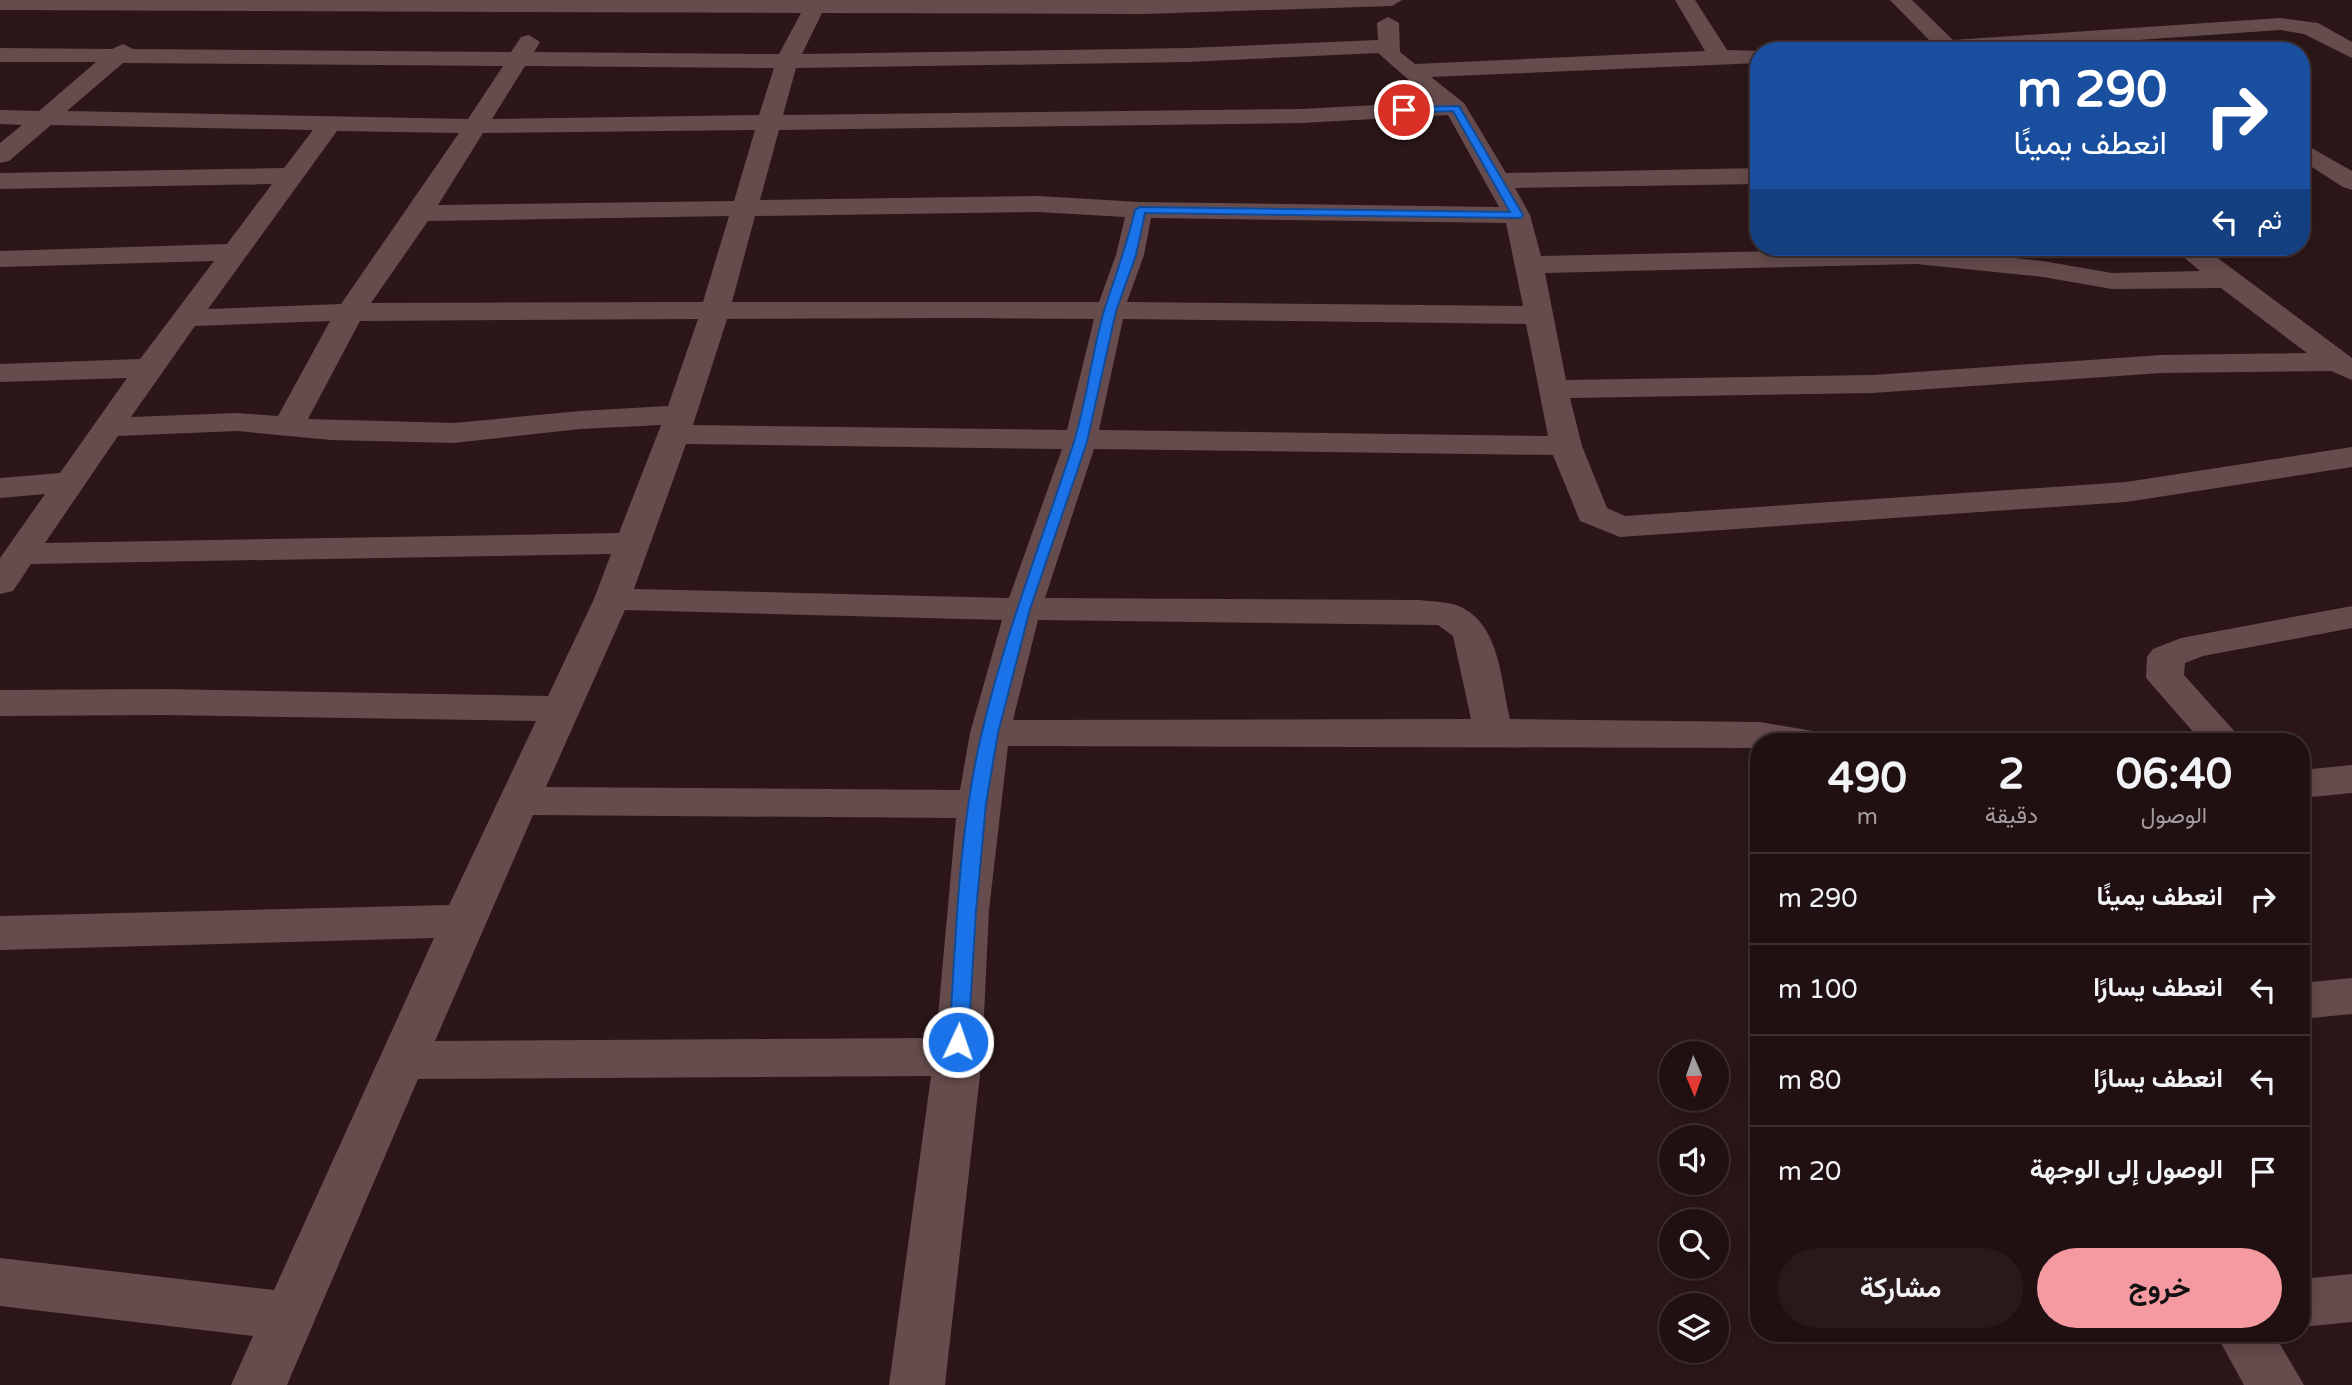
<!DOCTYPE html>
<html lang="ar">
<meta charset="utf-8">
<style>
body{margin:0;font-family:"Varela Round",Vazirmatn,sans-serif;background:#29191b;color:#f1f3f6;direction:rtl;height:100vh;display:flex;flex-direction:column;font-size:26px;white-space:nowrap}
*{box-sizing:border-box;margin:0}
p{font-size:23px;color:#a29d9f}
.icon{flex:none;width:38px;height:38px;fill:none;stroke:currentColor;stroke-width:2;stroke-linecap:round;stroke-linejoin:round}
.map{position:relative;flex:1;overflow:hidden;direction:ltr}
.panel{position:absolute;left:1750px;top:733px;width:560px;height:609px;display:flex;flex-direction:column;background:#211012;border-radius:28px;box-shadow:0 4px 18px #0003,0 0 0 2px #3e3032;direction:rtl}
.panel>*{flex:none}
.guide{position:absolute;left:1750px;top:42px;width:560px;height:214px;border-radius:28px;box-shadow:0 4px 18px #0003,0 0 0 2px #3e3032;direction:rtl;background:#1a4fa0;color:#fff;overflow:hidden}
.needle{width:46px;rotate:178deg}
.buttons{position:absolute;left:1659px;top:1041px;display:grid;gap:14px}
.buttons a{display:grid;place-items:center;width:70px;height:70px;border-radius:50%;background:#211012;box-shadow:0 4px 18px #0003,0 0 0 2px #3e3032;font-size:35px}
.pin{position:absolute;display:grid;place-items:center;width:60px;height:60px;color:#fff;margin:-30px;border:4px solid #fff;border-radius:50%;box-shadow:0 2px 7px #0007}
.me{position:absolute;width:77px;margin:-38px;rotate:3deg;stroke-linejoin:round;filter:drop-shadow(0 0 5px #0008)}
.turn{display:flex;align-items:center;gap:24px;height:147px;padding:0 28px;font-size:32px}
.turn .icon{width:91px;height:91px;stroke-width:2.5}
.turn b{display:block;font-size:49px;line-height:60px}
.then{display:flex;align-items:center;height:66px;padding:0 28px;background:#0003;gap:14px;font-size:26px}
.eta{display:flex;justify-content:space-evenly;align-items:center;height:119px;text-align:center}
.eta b{font-size:42px;font-weight:700;line-height:49px}
.primary-button{display:flex;gap:14px;margin-top:auto;padding:14px 28px}
.primary-button a{flex:1;height:80px;border-radius:42px;background:#f49aa0;color:#111;font-size:28px;font-weight:700;line-height:80px;text-align:center}
.primary-button a+a{background:#29191b;color:#f1f3f6}
ul{padding:0;list-style:none}
li{display:flex;align-items:center;gap:21px;height:91px;padding:0 28px;border-top:2px solid #3e3032}
li div{flex:1}
li b{display:block;font-size:26px}
li em{font-style:normal}
.map>svg:first-child{display:block}
.lines{fill:none;stroke-linecap:round;stroke-linejoin:round}
.street{fill:#664c4d;fill-rule:evenodd}
.route{fill:#1a73e8;stroke:#114b97;stroke-width:2}
</style>
<div class="map">
<svg width="2352" height="1385" viewBox="0 0 2352 1385">
<rect width="100%" height="100%" fill="#2c1618"/>
<g class="lines">
<g class="street">
<path d="M0 0H1402L1392 6 1143 14 822 13 802 54 1188 48 1378 40 1377 23 1388 17 1399 23 1400 52 1415 64 1705 51 1675 0H1695L1727 50 1765 51H1759V63L1431 77 1464 103 1506 173 1759 168V184L1515 188 1530 215 1541 256 1916 248 2043 261 2112 273 2200 271 2172 247H2203L2352 358V380L2331 371 2161 373 1873 393 1570 398 1582 446 1607 508 1625 516 2126 482 2352 447V467L2126 502 1620 537 1580 521 1553 455 1094 449 1045 598 1420 600C1433 602 1451 601 1463 608 1500 627 1501 682 1510 719L1760 722 1825 733 1831 742H1759V748L1008 746 989 910 982 1057 945 1385H889L931 1076 418 1079 287 1385H231L253 1336 0 1306V1258L274 1290 434 938 0 950V916L449 905 536 721 164 715 0 716V690L164 689 548 696 594 599 611 554 31 564 13 591 0 594V558L45 494 0 498V478L60 473 127 378 0 382V364L140 359 214 261 0 267V251L227 244 272 184 0 189V173L284 168 313 130 51 125 9 161 0 163V143L22 125 0 124V110L39 111 96 62H0V48L112 49 123 44 133 49 511 52 521 37 529 35 540 42 534 52 779 54 801 13 0 10ZM1378 53 1434 102 1301 109 783 115 796 68 1188 62ZM123 63 503 66 468 119 67 111ZM525 66 774 68 759 115 492 119ZM1448 115 1499 207 1140 202 1038 196 760 200 779 130 1301 123ZM755 130 734 201 438 205 483 133ZM337 131 459 133 341 304 208 309ZM1038 212 1125 217 1116 255 1099 302H732L755 216ZM729 216 703 302 371 303 428 221ZM1151 218 1506 223 1523 306 1127 302 1144 255ZM1916 264 2043 277 2112 289 2221 288 2307 353 2161 355 1873 375 1566 380 1545 273ZM967 318 1094 319 1067 430 693 425 727 319ZM698 319 668 406 580 411 454 423 308 419 360 321ZM1123 319 1526 324 1548 436 1099 430ZM330 321 278 416 237 413 131 417 195 326ZM661 425 619 533 45 543 118 436 237 431 331 440 454 443 580 429ZM686 444 1062 449 1009 598 634 589ZM625 610 1002 620 970 733 960 790 546 787ZM1038 620 1438 625 1453 636 1471 719 1013 720ZM533 815 956 818 936 1038 435 1041Z"/>
<path d="M1890 0H1912L1953 40 2280 18 2318 23 2352 42V58L2304 34 2280 30 1984 51H1872L1883 44 1930 41Z"/>
<path d="M2301 142 2352 171V190L2343 187 2301 160Z"/>
<path d="M2352 606V628L2203 656 2185 663 2184 675 2244 742H2202L2146 678 2147 657 2153 649 2181 638Z"/>
<path d="M2352 765V793L2301 798V770Z"/>
<path d="M2352 978V1014L2301 1019V983Z"/>
<path d="M2352 1274V1322L2301 1327V1279Z"/>
<path d="M2216 1334H2274L2304 1385H2244Z"/>
</g>
</g>
<path class="route" d="M1459 106 1523 215 1521 218 1145 213 1136 255 1116 311 1087 442 1030 609 998 733 986 804 976 911 968 1042 965 1047H952L949 1042C956 939 958 832 982 732 1005 634 1042 540 1073 445 1087 401 1091 355 1104 311 1115 277 1127 245 1135 210L1140 207 1510 212 1453 111 1404 113 1399 110 1404 107Z"/>
</svg>
<div class="buttons">
<a><svg class="needle" viewBox="-14 -14 28 28"><path d="M0-13l5 13h-10z" fill="#e53935"/><path d="M0 13l5-13h-10z" fill="#a29d9f"/></svg></a>
<a><svg class="icon" aria-label="sound" viewBox="0 0 24 24"><path d="M4 9h4l5-4v14l-5-4H4zM17 9q2 3 0 6"/></svg></a>
<a><svg class="icon" aria-label="search" viewBox="0 0 24 24"><circle cx="10" cy="10" r="6"/><path d="M15 15l6 6"/></svg></a>
<a><svg class="icon" aria-label="layers" viewBox="0 0 24 24"><path d="M12 4l9 5-9 5-9-5zM3 14l9 5 9-5"/></svg></a>
</div>
<div class="pin" style="left:1404px;top:110px;background:#d93025"><svg class="icon" aria-label="arrive" viewBox="0 0 24 24"><path d="M6 21V4h12l-3 4 3 4H6"/></svg></div>
<svg class="me" style="left:958px;top:1042px" viewBox="-20 -20 40 40"><circle r="17" fill="#1a73e8" stroke="#fff" stroke-width="3"/><path d="M0-11L8 9 0 5-8 9z" fill="#fff"/></svg>
<div class="guide">
<div class="turn"><svg class="icon" aria-label="right" viewBox="0 0 24 24"><path d="M7 20v-9h11M14 6l5 5-5 5"/></svg><div><b>290 m</b>انعطف يمينًا</div></div>
<div class="then">ثم<svg class="icon" aria-label="left" viewBox="0 0 24 24"><path d="M17 20v-9H6M10 6l-5 5 5 5"/></svg></div>
</div>
<section class="panel">
<div class="eta">
<div><b>06:40</b><p>الوصول</p></div>
<div><b>2</b><p>دقيقة</p></div>
<div><b>490</b><p>m</p></div>
</div>
<ul>
<li><svg class="icon" aria-label="right" viewBox="0 0 24 24"><path d="M7 20v-9h11M14 6l5 5-5 5"/></svg><div><b>انعطف يمينًا</b></div><em>290 m</em></li>
<li><svg class="icon" aria-label="left" viewBox="0 0 24 24"><path d="M17 20v-9H6M10 6l-5 5 5 5"/></svg><div><b>انعطف يسارًا</b></div><em>100 m</em></li>
<li><svg class="icon" aria-label="left" viewBox="0 0 24 24"><path d="M17 20v-9H6M10 6l-5 5 5 5"/></svg><div><b>انعطف يسارًا</b></div><em>80 m</em></li>
<li><svg class="icon" aria-label="arrive" viewBox="0 0 24 24"><path d="M6 21V4h12l-3 4 3 4H6"/></svg><div><b>الوصول إلى الوجهة</b></div><em>20 m</em></li>
</ul>
<div class="primary-button"><a>خروج</a><a>مشاركة</a></div>
</section>
</div>
